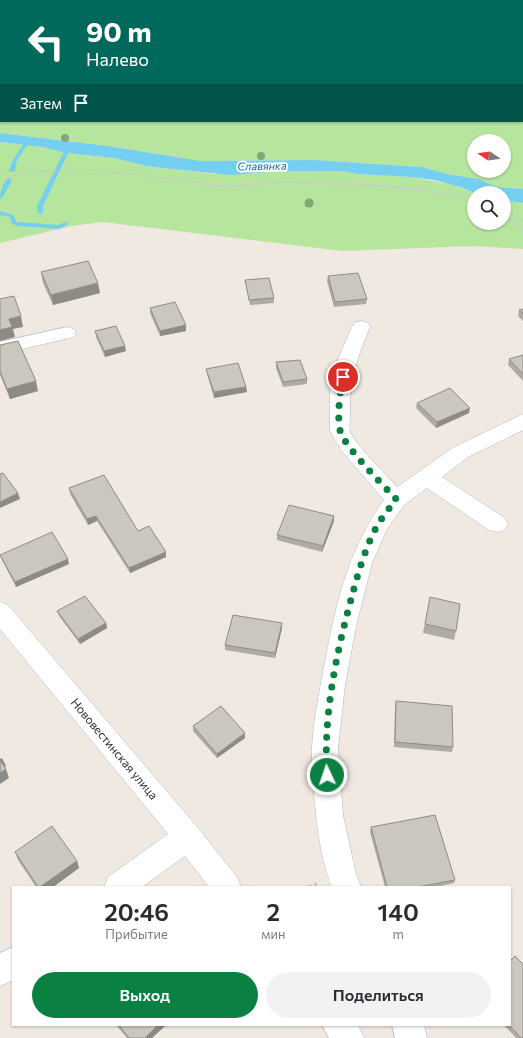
<!DOCTYPE html>
<html lang="ru">
<meta charset="utf-8">
<style>
body{margin:0;font-family:Commissioner,sans-serif;background:#f2f2f3;color:#2b2b33;height:100vh;display:flex;flex-direction:column;font-size:15px;white-space:nowrap}
*{box-sizing:border-box;margin:0}
p{font-size:13px;color:#7c7c81}
.icon{flex:none;width:22px;height:22px;fill:none;stroke:currentColor;stroke-width:2;stroke-linecap:round;stroke-linejoin:round}
.map{position:relative;flex:1;overflow:hidden}
.details{position:absolute;left:12px;top:886px;width:499px;height:140px;display:flex;flex-direction:column;background:#fff;border-radius:0px;box-shadow:0 1px 3px #0004}
.details>*{flex:none}
.guide{position:absolute;left:0px;top:0px;width:523px;height:122px;box-shadow:0 1px 3px #0004;background:#00695c;color:#fff;overflow:hidden}
.needle{width:26px;rotate:283deg}
.fabs{position:absolute;left:467px;top:134px;display:grid;gap:8px}
.fabs a{display:grid;place-items:center;width:44px;height:44px;border-radius:50%;background:#fff;box-shadow:0 1px 3px #0004;font-size:20px}
.pin{position:absolute;display:grid;place-items:center;width:34px;height:34px;color:#fff;margin:-17px;border:2px solid #fff;border-radius:50%;box-shadow:0 1px 4px #0007}
.me{position:absolute;width:44px;margin:-22px;rotate:357deg;stroke-linejoin:round;filter:drop-shadow(0 0 3px #0008)}
.turn{display:flex;align-items:center;gap:14px;height:84px;padding:0 20px;font-size:18px}
.turn .icon{width:52px;height:52px;stroke-width:2.5}
.turn b{display:block;font-size:28px;line-height:34px}
.then{display:flex;align-items:center;height:38px;padding:0 20px;background:#0003;gap:8px;font-size:15px}
.eta{display:flex;justify-content:space-evenly;align-items:center;height:68px;text-align:center}
.eta b{font-size:24px;font-weight:600;line-height:28px}
.primary-button{display:flex;gap:8px;margin-top:auto;padding:8px 20px}
.primary-button a{flex:1;height:46px;border-radius:24px;background:#0b8043;color:#fff;font-size:16px;font-weight:600;line-height:46px;text-align:center}
.primary-button a+a{background:#f2f2f3;color:#2b2b33}
.map>svg:first-child{display:block}
.green{fill:#b6e59e;fill-rule:evenodd}
.water{fill:#75cff0}
.lines{fill:none;stroke-linecap:round;stroke-linejoin:round}
.stream{fill:#75cff0;fill-rule:evenodd}
.minor-casing{stroke:#b4b7c1;stroke-width:1}
.path-far2{stroke:#c9c9c9;stroke-width:1.5;stroke-dasharray:2 1.5;stroke-linecap:butt}
.path-far1{stroke:#c9c9c9;stroke-width:2;stroke-dasharray:2.5 1.5;stroke-linecap:butt}
.path{stroke:#c9c9c9;stroke-width:3;stroke-dasharray:4 2.5;stroke-linecap:butt}
.minor{fill:#fff;fill-rule:evenodd}
.tree{fill:#84a574}
.wall{fill:#afaba4}
.shaded-wall{fill:#8e8b86}
.building{fill:#cbc7bf;stroke:#8e8b86}
.route{stroke:#0b8043;stroke-width:7;stroke-dasharray:0 12.6}
.labels{text-anchor:middle;stroke-width:4;stroke-linejoin:round;paint-order:stroke}
.far-water-label{font-size:11px;font-style:italic;fill:#0d6fa3;stroke:#fff}
.street-label{font-size:12px;fill:#2e2e2e;stroke:#fff}
</style>
<div class="map">
<svg width="523" height="1038" viewBox="0 0 523 1038">
<rect width="100%" height="100%" fill="#efe9e1"/>
<g class="green">
<path d="M0 0H523V189L497 187 479 179 447 174 422 167 313 160 201 161 108 146 0 133ZM1 1H522V121H1ZM474 141H504V171H474Z"/>
<path d="M0 142 42 147 66 153 114 158 146 166 214 174H246L283 171H342L358 174 411 177 453 185 474 193V223H504V200L523 203V249L473 246 343 251 103 222 71 226 0 243Z"/>
</g>
<path class="water" d="M0 133 108 146 201 161 313 160 422 167 447 174 479 179 497 187 523 189V203L504 200V193H474L460 187 434 180 411 177 358 174 342 171H283L230 175 172 169 146 166 114 158 66 153 42 147 0 142Z"/>
<g class="lines">
<g class="stream">
<path d="M200 0H204L205 1H201Z"/>
<rect x="522" y="60" width="1" height="2"/>
<path d="M24 143 28 144 17 160 15 171 10 172 9 171 13 160Z"/>
<path d="M64 152 68 153 43 206V212L40 214 38 213 37 206Z"/>
<path d="M9 178 12 180 3 197 0 199C0 191 3 182 9 178Z"/>
<path d="M0 211 14 215 16 222H18L58 225 65 222 68 224 59 229 18 226 12 224 10 217 0 215Z"/>
</g>
<defs>
<g id="minor">
<path d="M361 321 368 323 370 327C357 359 350 377 350 412 350 418 349 425 350 431 353 443 388 476 397 487L454 447 523 414V430L468 457 442 477 505 518 508 524 505 530 497 532 489 530 427 488 404 505 387 529 372 563 357 622 345 685 338 748 343 815 356 874 361 887H332C319 855 315 812 313 777 313 767 311 757 312 747 314 717 320 687 326 657 337 600 349 548 384 500L341 450 330 431V391L336 363 352 327 354 323Z"/>
<path d="M67 327 74 329 76 333 74 337 0 354V342Z"/>
<path d="M0 602 8 605 198 828 237 877 241 887H209L185 856 142 887H104L108 877 168 834 0 629Z"/>
<path d="M13 947V980L0 986V953Z"/>
<path d="M322 1025H358L364 1038H329Z"/>
<path d="M392 1025H424L427 1038H395Z"/>
</g>
</defs>
<use href="#minor" class="minor-casing"/>
<path class="path-far2" d="M0 175 10 177 30 170 58 172 93 170 176 179"/>
<g class="path-far1">
<path d="M169 178 225 187 281 182 368 185 415 189 460 197 474 202"/>
<path d="M505 212 523 220"/>
<path d="M504 213 517 226 523 229"/>
</g>
<path class="path" d="M308 887 317 884"/>
<use href="#minor" class="minor"/>
</g>
<g class="tree">
<circle cx="65" cy="138" r="4"/>
<circle cx="261" cy="156" r="4"/>
<circle cx="309" cy="203" r="4.5"/>
</g>
<g class="wall">
<path d="M41 272 100 293 53 305 43 283Z"/>
<path d="M328 276 367 299 366 304 334 307 327 281Z"/>
<path d="M245 280 274 298V303L250 305Z"/>
<path d="M150 308 186 325V331L160 336 150 313Z"/>
<path d="M523 309V321L518 316 519 310Z"/>
<path d="M95 331 126 351 105 357 96 337Z"/>
<path d="M0 345 38 391 10 399 0 375Z"/>
<path d="M523 355V381L508 365 509 359Z"/>
<path d="M276 362 307 379V384L283 387 276 368Z"/>
<path d="M206 369 246 387 247 392 214 398 207 374Z"/>
<path d="M417 403 469 413 436 428 416 408Z"/>
<path d="M69 488 138 531 166 557 130 573 97 521 88 525 70 494Z"/>
<path d="M334 521 322 552 277 540V535Z"/>
<path d="M0 555 69 564 16 587 2 560Z"/>
<path d="M430 597 456 631 454 640 423 633Z"/>
<path d="M57 611 106 623 107 628 80 644 59 616Z"/>
<path d="M282 628 275 658 225 650V645Z"/>
<path d="M396 701 453 747 452 752 394 747 395 706Z"/>
<path d="M193 726 245 738 217 758 193 731Z"/>
<path d="M371 827 455 880 454 883 436 887H385L370 832Z"/>
<path d="M15 852 77 861 79 868 53 887H36L18 860Z"/>
<path d="M116 1025H166L152 1038H127Z"/>
<path d="M504 1025H510L523 1038H516Z"/>
</g>
<g class="shaded-wall">
<path d="M98 283 100 293 53 305 51 295Z"/>
<path d="M21 316 23 327 13 329 15 337 0 341V330L9 319Z"/>
<path d="M186 325V331L160 336V331Z"/>
<path d="M125 346 126 351 105 357 104 351Z"/>
<path d="M36 381 38 391 10 399 7 389Z"/>
<path d="M246 387 247 392 214 398V392Z"/>
<path d="M470 408 469 413 436 428 437 422Z"/>
<path d="M18 493 20 499 0 508V502Z"/>
<path d="M96 516 97 521 88 525 87 519Z"/>
<path d="M334 516V521L322 552 323 546Z"/>
<path d="M166 552V557L130 573 129 568Z"/>
<path d="M68 559 69 564 16 587 15 582Z"/>
<path d="M106 623 107 628 80 644 78 639Z"/>
<path d="M282 623V628L275 658V653Z"/>
<path d="M245 733V738L217 758V754Z"/>
<path d="M2 758 6 766 3 768 0 761V759Z"/>
<path d="M6 769 9 778 0 784V773Z"/>
<path d="M77 861 79 868 53 887H40Z"/>
<path d="M158 1025H166L152 1038H145Z"/>
</g>
<g class="building">
<path d="M88 261 98 283 51 295 41 272Z"/>
<path d="M358 273 367 299 335 302 328 276Z"/>
<path d="M269 278 274 298 249 300 245 280Z"/>
<path d="M14 296 21 316 9 319 12 327 0 330V299Z"/>
<path d="M175 302 186 325 160 331 150 308Z"/>
<path d="M523 309V314L519 310Z"/>
<path d="M116 326 125 346 104 351 95 331Z"/>
<path d="M18 341 36 381 7 389 0 371V345Z"/>
<path d="M523 355V374L509 359Z"/>
<path d="M300 360 307 379 283 382 276 362Z"/>
<path d="M238 363 246 387 214 392 206 369Z"/>
<path d="M450 388 470 408 437 422 417 403Z"/>
<path d="M3 473 18 493 0 502V474Z"/>
<path d="M104 475 138 531 149 526 166 552 129 568 96 516 87 519 69 488Z"/>
<path d="M289 505 334 516 323 546 277 535Z"/>
<path d="M52 532 68 559 15 582 0 555Z"/>
<path d="M85 596 106 623 78 639 57 611Z"/>
<path d="M430 597 460 604 456 631 425 624Z"/>
<path d="M233 615 282 623 275 653 225 645Z"/>
<path d="M396 701 452 706 453 747 395 742Z"/>
<path d="M221 706 245 733 217 754 193 726Z"/>
<path d="M0 760 6 769 0 773Z"/>
<path d="M435 815 455 880 418 887H387L371 827Z"/>
<path d="M52 826 77 861 40 887H38L15 852Z"/>
<path d="M515 956 523 964V1038H521L509 1025H510V961Z"/>
<path d="M119 1025H158L145 1038H129Z"/>
</g>
<g class="lines">
<path class="route" d="M327 775C323 714 337 650 353 592 359 570 366 546 377 526 382 517 390 508 396 499 384 486 342 444 340 430 337 415 340 391 343 377"/>
</g>
<g class="labels">
<g class="far-water-label">
<text transform="translate(262 166) rotate(-1)" y="4">Славянка</text>
</g>
<g class="street-label">
<text transform="translate(114 749) rotate(50)" y="4">Нововестинская улица</text>
</g>
</g>
</svg>
<div class="fabs">
<a><svg class="needle" viewBox="-14 -14 28 28"><path d="M0-13l5 13h-10z" fill="#e53935"/><path d="M0 13l5-13h-10z" fill="#7c7c81"/></svg></a>
<a><svg class="icon" aria-label="search" viewBox="0 0 24 24"><circle cx="10" cy="10" r="6"/><path d="M15 15l6 6"/></svg></a>
</div>
<div class="pin" style="left:343px;top:377px;background:#d93025"><svg class="icon" aria-label="arrive" viewBox="0 0 24 24"><path d="M6 21V4h12l-3 4 3 4H6"/></svg></div>
<svg class="me" style="left:327px;top:775px" viewBox="-20 -20 40 40"><circle r="17" fill="#0b8043" stroke="#fff" stroke-width="3"/><path d="M0-11L8 9 0 5-8 9z" fill="#fff"/></svg>
<div class="guide">
<div class="turn"><svg class="icon" aria-label="left" viewBox="0 0 24 24"><path d="M17 20v-9H6M10 6l-5 5 5 5"/></svg><div><b>90 m</b>Налево</div></div>
<div class="then">Затем<svg class="icon" aria-label="arrive" viewBox="0 0 24 24"><path d="M6 21V4h12l-3 4 3 4H6"/></svg></div>
</div>
<section class="details">
<div class="eta">
<div><b>20:46</b><p>Прибытие</p></div>
<div><b>2</b><p>мин</p></div>
<div><b>140</b><p>m</p></div>
</div>
<div class="primary-button"><a>Выход</a><a>Поделиться</a></div>
</section>
</div>
